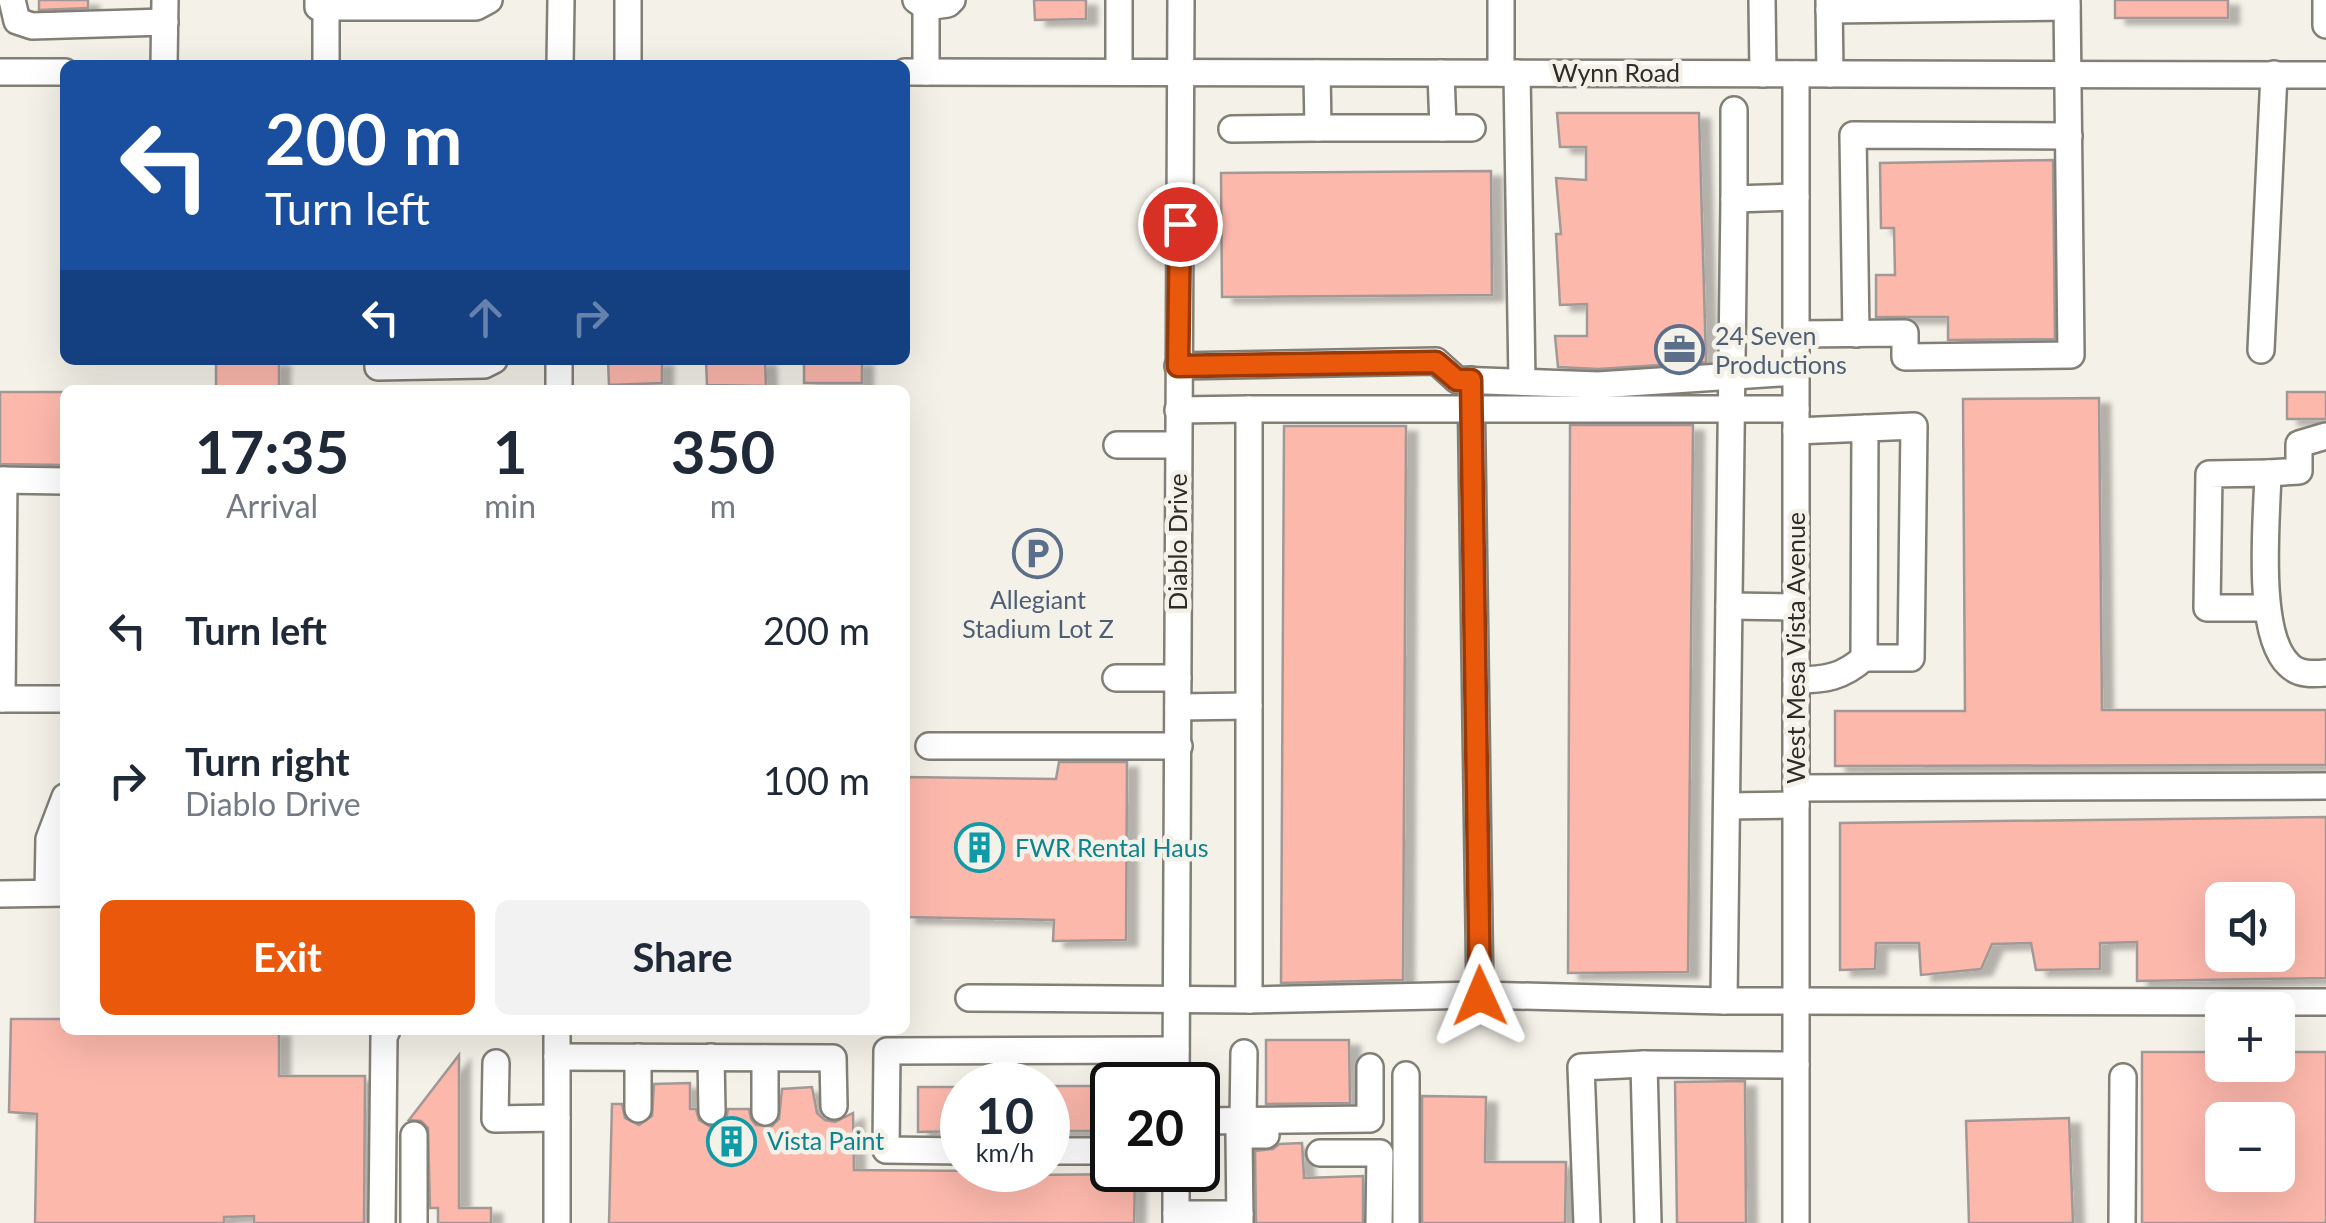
<!DOCTYPE html>
<meta charset="utf-8">
<style>
body{margin:0;font-family:Lato,sans-serif;background:#f2f2f3;color:#1f2937;height:100vh;display:flex;flex-direction:column;font-size:38px;white-space:nowrap}
*{box-sizing:border-box;margin:0}
p{font-size:32px;color:#747a83}
.icon{flex:none;width:55px;height:55px;fill:none;stroke:currentColor;stroke-width:2;stroke-linecap:round;stroke-linejoin:round}
.map{position:relative;flex:1;overflow:hidden}
.sheet{position:absolute;left:60px;top:385px;width:850px;height:650px;display:flex;flex-direction:column;background:#fff;border-radius:15px;box-shadow:0 10px 40px #0002}
.sheet>*{flex:none}
.guide{position:absolute;left:60px;top:60px;width:850px;height:305px;border-radius:15px;box-shadow:0 10px 40px #0002;background:#1a4fa0;color:#fff;overflow:hidden}
.fabs{position:absolute;left:2205px;top:882px;display:grid;gap:20px}
.fabs a{display:grid;place-items:center;width:90px;height:90px;border-radius:15px;background:#fff;box-shadow:0 10px 40px #0002;font-size:50px}
.speed{position:absolute;left:940px;top:1062px;display:flex;gap:20px;font-size:50px;font-weight:700;text-align:center}
.speed>*{display:grid;place-content:center;width:130px;height:130px;border-radius:50%;background:#fff;box-shadow:0 10px 40px #0002;line-height:1}
.speed small{font-size:25px;font-weight:400}
.speed .limit{border:5px solid #111;border-radius:15px;background:#fff;color:#111}
.pin{position:absolute;display:grid;place-items:center;width:85px;height:85px;color:#fff;margin:-42px;border:5px solid #fff;border-radius:50%;box-shadow:0 2px 10px #0007}
.me{position:absolute;width:110px;margin:-55px;rotate:359deg;stroke-linejoin:round;filter:drop-shadow(0 0 8px #0008)}
.turn{display:flex;align-items:center;gap:35px;height:210px;padding:0 40px;font-size:45px}
.turn .icon{width:130px;height:130px;stroke-width:2.5}
.turn b{display:block;font-size:70px;line-height:85px}
.lanes{display:flex;align-items:center;height:95px;padding:0 40px;background:#0003;justify-content:center;gap:50px;direction:ltr}
.lanes .off{opacity:.35}
.eta{display:flex;justify-content:space-evenly;align-items:center;height:170px;text-align:center}
.eta b{font-size:60px;font-weight:700;line-height:70px}
.primary-button{display:flex;gap:20px;margin-top:auto;padding:20px 40px}
.primary-button a{flex:1;height:115px;border-radius:15px;background:#ea580c;color:#fff;font-size:40px;font-weight:700;line-height:115px;text-align:center}
.primary-button a+a{background:#f2f2f3;color:#1f2937}
ul{padding:0;list-style:none}
li{display:flex;align-items:center;gap:30px;height:150px;padding:0 40px}
li div{flex:1}
li b{display:block;font-size:38px}
li em{font-style:normal}
.map>svg:first-child{display:block}
.building{fill:#fdb8ac;stroke:#a29896;stroke-width:2.5;fill-rule:evenodd;filter:url(#shadow)}
.lines{fill:none;stroke-linecap:round;stroke-linejoin:round}
.minor-casing{stroke:#827f77;stroke-width:30}
.minor{stroke:#fff;stroke-width:25}
.route-casing{stroke:#983908;stroke-width:25}
.route{stroke:#ea580c;stroke-width:18}
.labels{text-anchor:middle;stroke-width:9;stroke-linejoin:round;paint-order:stroke}
.street-label{font-size:25px;fill:#2d2c28;stroke:#f4f1e8}
.service-label{font-size:25px;fill:#4e5e75;stroke:#f4f1e8;text-anchor:start}
.culture-label{font-size:25px;fill:#0d838f;stroke:#f4f1e8;text-anchor:start}
</style>
<div class="map">
<svg width="2326" height="1223" viewBox="0 0 2326 1223">
<defs>
<filter id="shadow"><feDropShadow dx="11" dy="6" stdDeviation="2.5" flood-color="#0004"/></filter>
</defs>
<rect width="100%" height="100%" fill="#f4f1e8"/>
<g class="building">
<path d="M39 0H88V8L39 10Z"/>
<path d="M1034 0H1086V19L1035 20Z"/>
<rect x="2115" y="0" width="113" height="18"/>
<path d="M1557 113H1699L1706 362 1598 369 1558 367 1555 336H1587V304L1560 305 1556 234H1561L1556 178 1586 180V147H1560Z"/>
<path d="M2053 160 2055 339 1948 340V317H1876V275H1895L1894 228H1881L1880 163Z"/>
<path d="M1491 171 1492 295 1222 297 1221 173Z"/>
<rect x="216" y="360" width="63" height="30"/>
<path d="M608 360H662V383L609 385Z"/>
<path d="M706 360H765L766 386 707 385Z"/>
<rect x="804" y="360" width="58" height="23"/>
<path d="M0 392H65V465L0 464Z"/>
<rect x="2287" y="392" width="39" height="27"/>
<path d="M2099 398 2102 710H2326V765L1835 766V711H1965L1963 399Z"/>
<path d="M1570 425H1693L1688 972 1568 973Z"/>
<path d="M1284 426H1406L1403 980 1281 983Z"/>
<path d="M1059 762H1127L1126 940 1053 941 1054 920 905 917V777L1056 779Z"/>
<path d="M2326 817V978L2137 981V942L2100 943V969L2036 970 2031 943 1992 944 1981 969 1921 975 1919 943H1876L1875 969 1840 970V823ZM2222 900H2278V955H2222Z"/>
<path d="M11 1019H65V1030H279V1076H365L364 1223H254V1216L224 1217V1223H35L37 1114 9 1112Z"/>
<path d="M1266 1040H1349L1350 1103 1266 1104Z"/>
<path d="M2142 1052H2222V1065H2278V1052H2326V1223H2142ZM2222 1120H2278V1175H2222Z"/>
<path d="M459 1055V1208H491V1223H438V1208H430L428 1128 421 1121 409 1120Z"/>
<path d="M1745 1081 1746 1223H1677L1675 1082Z"/>
<path d="M690 1083V1109H696L699 1120 711 1127 726 1120 728 1109H749L751 1119 756 1125 772 1126 779 1119 782 1089 812 1087 817 1113 825 1120 835 1122 853 1113 854 1170 979 1171V1184H1030V1175L1135 1174 1134 1223H609L612 1104H622L625 1118 639 1125 652 1116 654 1084Z"/>
<rect x="1048" y="1086" width="64" height="45"/>
<path d="M918 1087H962V1131L918 1132Z"/>
<path d="M1422 1096 1486 1097 1485 1162H1566L1565 1223H1422Z"/>
<path d="M2069 1118 2073 1223H1969L1966 1121Z"/>
<path d="M1302 1143 1304 1178 1363 1176V1223H1256L1255 1151 1273 1149 1279 1144Z"/>
</g>
<g class="lines">
<defs>
<g id="minor">
<path d="M12 0 17 21 32 26 165 22"/>
<path d="M318 0V7H476L489 0"/>
<path d="M628 0V65"/>
<path d="M916 0 926 7 948 4 952 0"/>
<path d="M1119 0V72"/>
<path d="M1501 0V73"/>
<path d="M1762 0 1763 74"/>
<path d="M1829 0 1830 74"/>
<path d="M2326 0V25"/>
<path d="M926 7V72"/>
<path d="M1829 10 2067 7"/>
<path d="M164 65 165 0"/>
<path d="M326 65V7"/>
<path d="M560 65 561 0"/>
<path d="M0 72H65"/>
<path d="M905 72 2326 75"/>
<path d="M1317 73 1318 128H1472"/>
<path d="M1441 73 1443 128"/>
<path d="M1517 73 1522 382"/>
<path d="M1734 110V199L1796 197"/>
<path d="M1232 129 1318 128"/>
<path d="M1734 199 1724 1001 2326 1002"/>
<path d="M1796 334 1905 333V357L2071 355 2067 0"/>
<path d="M1856 334 1853 135 2069 136"/>
<path d="M2261 350 2274 74"/>
<path d="M378 360V367L484 365 494 360"/>
<path d="M1178 366 1436 361 1457 380 1598 385 1796 372"/>
<path d="M1471 380 1480 995 1724 1001"/>
<path d="M559 390V360"/>
<path d="M1249 409H1796"/>
<path d="M1178 410 1249 409V1000L1480 995"/>
<path d="M1796 431 1914 426 1911 658H1864L1865 428"/>
<path d="M1117 445H1178"/>
<path d="M2268 473 2299 471V444L2326 436"/>
<path d="M0 480 65 481"/>
<path d="M1729 606 1796 607"/>
<path d="M2266 608H2207L2209 474 2268 473C2267 518 2255 634 2289 665 2299 675 2313 674 2326 673"/>
<path d="M1116 678H1178"/>
<path d="M1796 680C1825 680 1843 677 1864 658"/>
<path d="M0 699H65"/>
<path d="M2 699 4 480"/>
<path d="M1178 707 1249 706"/>
<path d="M929 746H1179"/>
<path d="M1796 788 2326 786"/>
<path d="M1727 806 1796 805"/>
<path d="M48 893 49 839 65 797"/>
<path d="M0 894 65 893"/>
<path d="M969 998 1249 1000"/>
<path d="M557 1030V1223"/>
<path d="M557 1057 833 1058 834 1106"/>
<path d="M711 1057 712 1111"/>
<path d="M765 1058V1112"/>
<path d="M496 1063 495 1119 557 1118"/>
<path d="M1406 1075V1223"/>
<path d="M1176 1085 1181 0"/>
<path d="M638 1109V1057"/>
<path d="M1198 1121 1370 1119V1067"/>
<path d="M1243 1121 1244 1053"/>
<path d="M414 1135V1223"/>
<path d="M962 1151 886 1150 887 1051 1176 1050"/>
<path d="M1048 1151H1112"/>
<path d="M1320 1153H1380L1379 1223"/>
<path d="M1176 1214H1240"/>
<path d="M382 1223 384 1037 387 1030"/>
<path d="M1176 1223V1170"/>
<path d="M1240 1223 1239 1135H1266"/>
<path d="M1587 1223 1581 1067 1644 1064"/>
<path d="M1648 1223 1644 1064 1796 1065"/>
<path d="M1796 1223V74"/>
<path d="M2122 1223 2123 1077"/>
</g>
</defs>
<use href="#minor" class="minor-casing"/>
<use href="#minor" class="minor"/>
</g>
<g class="lines">
<defs>
<path id="route" d="M1180 224 1178 366 1436 362 1457 380H1471L1480 996"/>
</defs>
<use href="#route" class="route-casing"/>
<use href="#route" class="route"/>
</g>
<defs>
<symbol id="office-ring" viewBox="-11 -11 22 22"><circle r="9.5" fill="#f4f1e8" stroke="#5c6f8a" stroke-width="1.5"/><path d="M-6-3h4V-5.5h4V-3h4V5H-6ZM-1-4.5V-3h2v-1.5ZM-6 0V1H6V0Z" fill="#5c6f8a"/></symbol>
<symbol id="parking-ring" viewBox="-11 -11 22 22"><circle r="9.5" fill="#f4f1e8" stroke="#5c6f8a" stroke-width="1.5"/><path d="M-3.5-5.5H1a3.5 3.5 0 0 1 0 7H-1V5.5H-3.5ZM-1-3.4V-.6H.8a1.4 1.4 0 0 0 0-2.8Z" fill="#5c6f8a"/></symbol>
<symbol id="building-ring" viewBox="-11 -11 22 22"><circle r="9.5" fill="#f4f1e8" stroke="#0f9aa8" stroke-width="1.5"/><path d="M-4-6H4V6H1V3H-1V6H-4ZM-2.5-4.3h1.7v1.8h-1.7ZM.8-4.3h1.7v1.8H.8ZM-2.5-1h1.7V.8h-1.7ZM.8-1h1.7V.8H.8Z" fill="#0f9aa8"/></symbol>
</defs>
<g fill-rule="evenodd">
<use href="#office-ring" x="1652" y="322" width="55" height="55"/>
<use href="#parking-ring" x="1010" y="526" width="55" height="55"/>
<use href="#building-ring" x="952" y="820" width="55" height="55"/>
<use href="#building-ring" x="704" y="1114" width="55" height="55"/>
</g>
<g class="labels">
<g class="street-label">
<text x="1616" y="82">Wynn Road</text>
<text transform="translate(1178 542) rotate(-90)" y="9">Diablo Drive</text>
<text transform="translate(1796 648) rotate(-90)" y="9">West Mesa Vista Avenue</text>
</g>
<g class="service-label">
<text x="1715" y="345">24 Seven<tspan x="1715" dy="29">Productions</tspan></text>
<text x="1038" y="609" text-anchor="middle">Allegiant<tspan x="1038" dy="29">Stadium Lot Z</tspan></text>
</g>
<g class="culture-label">
<text x="1015" y="857">FWR Rental Haus</text>
<text x="767" y="1150">Vista Paint</text>
</g>
</g>
</svg>
<div class="fabs">
<a><svg class="icon" aria-label="sound" viewBox="0 0 24 24"><path d="M4 9h4l5-4v14l-5-4H4zM17 9q2 3 0 6"/></svg></a>
<a>+</a>
<a>−</a>
</div>
<div class="speed"><div>10<small>km/h</small></div><div class="limit">20</div></div>
<div class="pin" style="left:1180px;top:224px;background:#d93025"><svg class="icon" aria-label="arrive" viewBox="0 0 24 24"><path d="M6 21V4h12l-3 4 3 4H6"/></svg></div>
<svg class="me" style="left:1480px;top:996px" viewBox="-20 -20 40 40"><path d="M0-17L14 15 0 8-14 15z" fill="#ea580c" stroke="#fff" stroke-width="4"/></svg>
<div class="guide">
<div class="turn"><svg class="icon" aria-label="left" viewBox="0 0 24 24"><path d="M17 20v-9H6M10 6l-5 5 5 5"/></svg><div><b>200 m</b>Turn left</div></div>
<div class="lanes"><svg class="icon" aria-label="left" viewBox="0 0 24 24"><path d="M17 20v-9H6M10 6l-5 5 5 5"/></svg><svg class="icon off" aria-label="ahead" viewBox="0 0 24 24"><path d="M12 20V5M6 11l6-6 6 6"/></svg><svg class="icon off" aria-label="right" viewBox="0 0 24 24"><path d="M7 20v-9h11M14 6l5 5-5 5"/></svg></div>
</div>
<section class="sheet">
<div class="eta">
<div><b>17:35</b><p>Arrival</p></div>
<div><b>1</b><p>min</p></div>
<div><b>350</b><p>m</p></div>
</div>
<ul>
<li><svg class="icon" aria-label="left" viewBox="0 0 24 24"><path d="M17 20v-9H6M10 6l-5 5 5 5"/></svg><div><b>Turn left</b></div><em>200 m</em></li>
<li><svg class="icon" aria-label="right" viewBox="0 0 24 24"><path d="M7 20v-9h11M14 6l5 5-5 5"/></svg><div><b>Turn right</b><p>Diablo Drive</p></div><em>100 m</em></li>
</ul>
<div class="primary-button"><a>Exit</a><a>Share</a></div>
</section>
</div>
